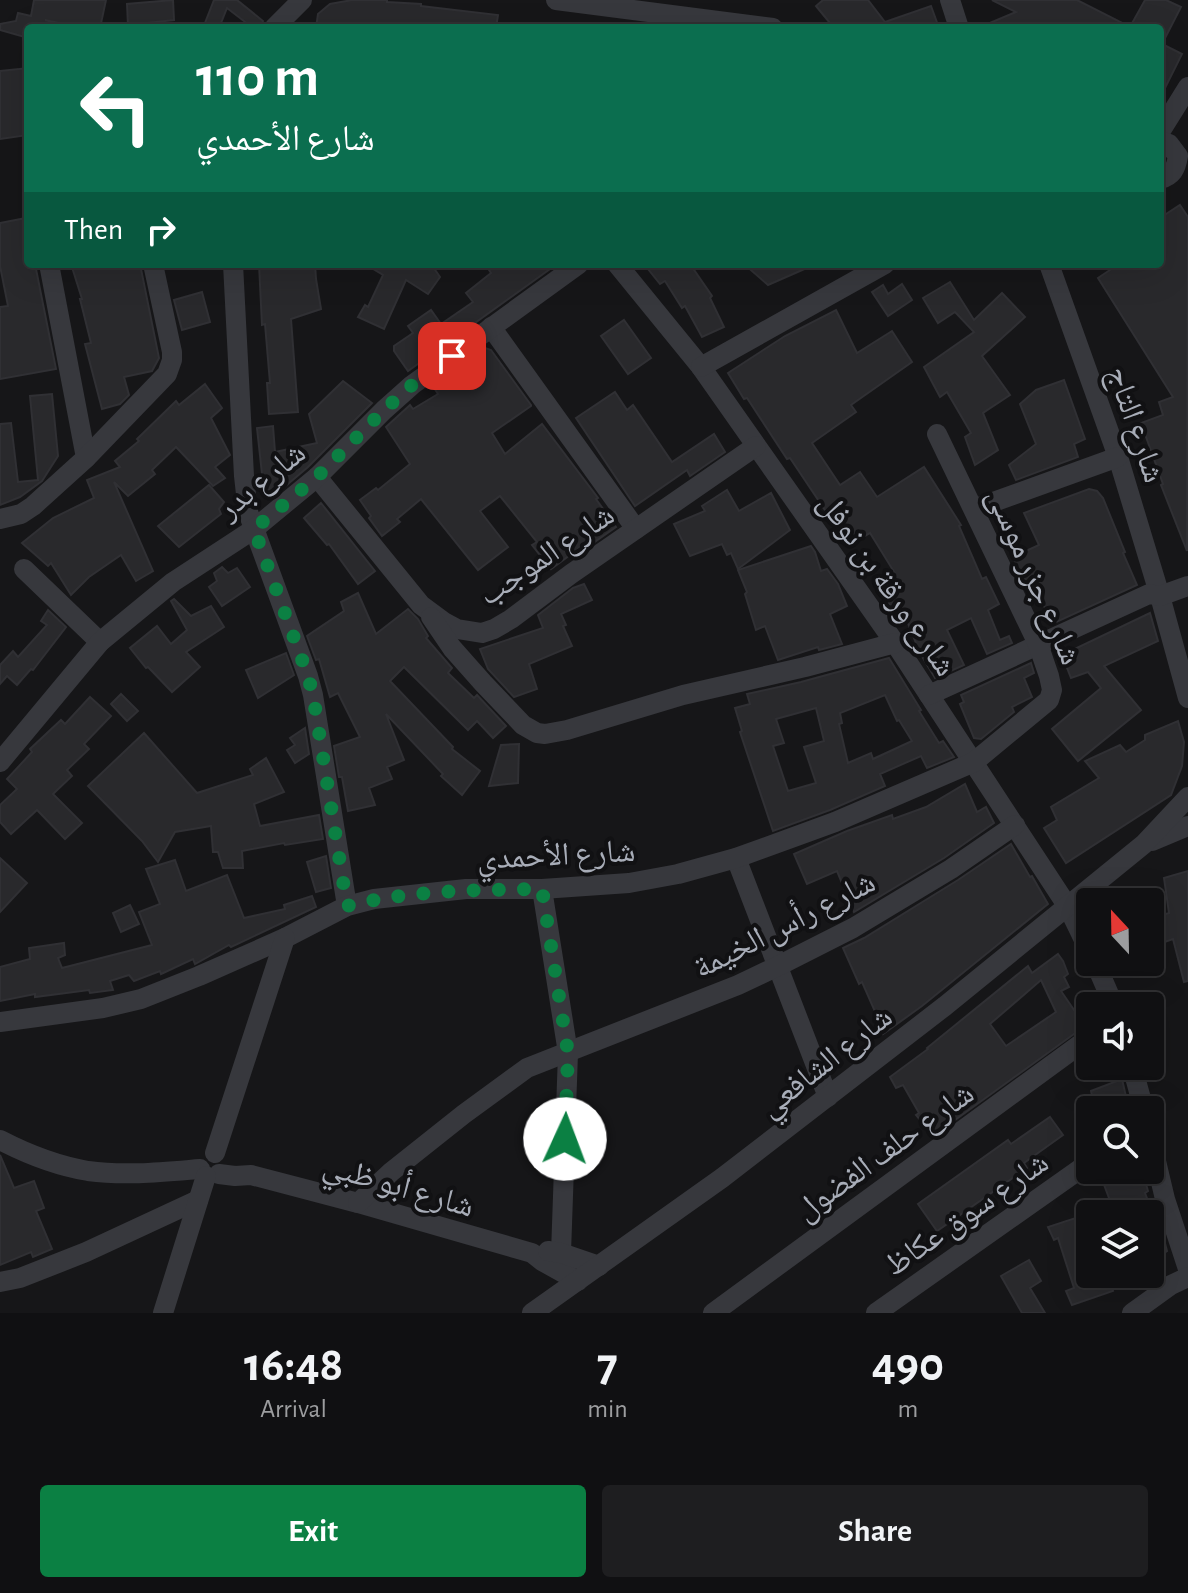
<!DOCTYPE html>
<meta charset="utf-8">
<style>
body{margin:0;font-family:"Alegreya Sans","Noto Naskh Arabic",sans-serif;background:#1e1e20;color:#f1f3f6;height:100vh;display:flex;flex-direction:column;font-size:30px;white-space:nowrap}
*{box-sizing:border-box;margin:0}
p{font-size:26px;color:#9c9d9f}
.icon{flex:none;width:44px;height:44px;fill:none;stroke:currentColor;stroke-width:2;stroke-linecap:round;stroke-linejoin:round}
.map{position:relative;height:1313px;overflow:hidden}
.panel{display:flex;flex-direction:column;background:#101012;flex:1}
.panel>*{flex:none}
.banner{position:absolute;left:24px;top:24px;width:1140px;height:244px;border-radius:8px;box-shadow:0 8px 32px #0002,0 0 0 2px #303032;background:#0b6e4f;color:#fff;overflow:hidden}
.needle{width:52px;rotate:338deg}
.controls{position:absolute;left:1076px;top:888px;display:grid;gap:16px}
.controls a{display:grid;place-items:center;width:88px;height:88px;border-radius:8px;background:#101012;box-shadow:0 8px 32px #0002,0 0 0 2px #303032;font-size:40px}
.pin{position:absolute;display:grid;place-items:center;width:68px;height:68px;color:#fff;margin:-34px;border-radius:16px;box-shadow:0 4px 12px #0006}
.me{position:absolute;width:88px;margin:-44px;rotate:2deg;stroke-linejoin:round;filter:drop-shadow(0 0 6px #0008)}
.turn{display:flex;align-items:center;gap:28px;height:168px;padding:0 40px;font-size:36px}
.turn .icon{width:104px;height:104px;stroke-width:2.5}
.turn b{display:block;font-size:56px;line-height:68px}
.then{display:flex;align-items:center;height:76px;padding:0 40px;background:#0003;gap:16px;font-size:30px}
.eta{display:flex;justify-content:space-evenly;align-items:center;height:136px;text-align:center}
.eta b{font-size:48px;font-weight:600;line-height:56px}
.action{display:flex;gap:16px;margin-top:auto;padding:16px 40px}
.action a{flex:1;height:92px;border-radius:8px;background:#0b8043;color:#fff;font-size:32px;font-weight:600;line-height:92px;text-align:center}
.action a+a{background:#1e1e20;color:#f1f3f6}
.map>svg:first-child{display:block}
.building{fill:#29292c;stroke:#303034;stroke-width:2;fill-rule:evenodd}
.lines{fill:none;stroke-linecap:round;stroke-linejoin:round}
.minor{stroke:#37383d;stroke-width:20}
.route{stroke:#0b8043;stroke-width:14;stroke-dasharray:0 25.2}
.labels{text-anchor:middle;stroke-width:8;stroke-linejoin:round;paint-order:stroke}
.street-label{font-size:32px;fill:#a8adb8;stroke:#111113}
</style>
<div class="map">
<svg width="1188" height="1313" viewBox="0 0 1188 1313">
<rect width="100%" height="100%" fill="#161618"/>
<g class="building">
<path d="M34 0H106L100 28H82L45 20 60 24 59 28H28V38L0 30V24L16 21 18 13 31 16Z"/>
<path d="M173 0 174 20 128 25 127 4Z"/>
<path d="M214 0H237L263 21 261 28H253L227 8 219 28H203Z"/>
<path d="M352 0H387V2L421 4V6L498 15 496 28H316L318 14 330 4Z"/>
<path d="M823 0H868L885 22 931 6 939 28H834L816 6Z"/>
<path d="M992 0H1077L1130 27 1145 0H1166L1181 7 1162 44 1182 54 1160 98V28H978L1016 12Z"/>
<path d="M28 68V135L0 139V71Z"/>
<path d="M1180 205 1188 217 1187 551 1161 485 1163 484 1141 423 1163 415 1159 402 1173 397 1098 278 1119 264H1160V218Z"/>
<path d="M26 218 28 227V264H35L56 369 0 379V307L8 306 0 266V223Z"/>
<path d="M71 264H140L159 358 152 371 124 377 129 395 120 404 102 409 85 344 91 343 80 299H82Z"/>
<path d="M259 264H315L316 279 321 309 291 319 298 412 269 414 267 383H270L265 324 262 325Z"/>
<path d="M365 264H431L440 277 428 294 406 280 384 329 358 317 365 305 368 307 383 275Z"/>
<path d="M485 264H557L408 371 394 351V346L413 333 408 326 431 310 441 324 473 302 466 293 491 273Z"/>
<path d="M644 264H690L712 296 710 298 724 327 702 337 685 306 682 308 665 281 660 284Z"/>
<path d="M744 264H816L768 285Z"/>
<path d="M950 282 974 320 1002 293 1025 317 982 356 1010 395 983 413 998 450 975 465 965 437 971 433 947 392 940 397 924 367 974 332 955 312 938 323 923 298Z"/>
<path d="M902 284 912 300 888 316 872 292 883 285 888 294Z"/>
<path d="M202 292 210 322 182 330 174 300Z"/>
<path d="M836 310 857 353 892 331 912 362 851 405 856 412 812 443 840 485 860 472 877 497 924 467 961 525 959 526 982 579 986 577 999 604 988 610 1000 640 1009 636 1012 643 987 654 971 618 947 630 964 665 935 678 920 653 901 606 893 611 878 584 896 575 870 533 849 546 790 458 787 459 747 398 744 399 728 373 785 336Z"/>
<path d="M624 320 651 358 628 374 601 336Z"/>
<path d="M485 348 491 350 531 405V406L492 433 505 454 542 424 598 498 596 499 616 527 583 550 581 547 551 569 532 545 537 542 500 496 480 511 508 547 478 570 421 499 397 519 400 522 382 536 369 518 371 516 360 500 376 488 378 490 410 464 386 427 410 405 413 409 438 394 433 386Z"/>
<path d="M1064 380 1085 439 1074 444 1078 457 1016 480 1009 465 1036 444 1020 404 1036 390Z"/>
<path d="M343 381 372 403 308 467 275 495 264 487 263 483 257 428 273 426 275 452 317 443 309 414Z"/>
<path d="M205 384 222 408 211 418 230 455 215 467 225 478 213 486 176 447 152 470 155 474 128 496 114 482 153 571 136 581 121 555 89 577 71 595 51 563 48 566 22 543 53 518 94 498 87 480 120 467 115 461 139 441 137 439 176 401 179 405Z"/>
<path d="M615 392 627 410 633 405 672 462 714 434 725 452 690 476 687 470 635 506 576 418Z"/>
<path d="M52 394 58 456 42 481 20 497 0 505V424L11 423 18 482 38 480 30 396Z"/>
<path d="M209 485 224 502 219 509 221 514 179 547 158 526Z"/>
<path d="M1089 489 1097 491 1103 498 1125 552 1123 553 1137 585 1052 624 1037 590 1029 594 1013 557 1039 545 1024 513Z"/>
<path d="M727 490 739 511 771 493 790 530 738 569 731 553 727 555 722 544 690 556 674 524 705 511 702 506Z"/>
<path d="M321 503 375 571 358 584 329 544 327 545 304 518Z"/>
<path d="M811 546 815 552 821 571 827 569 838 584 847 606 830 614 842 644 819 650 818 647 778 660 765 626 756 630 745 594 747 592 738 570Z"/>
<path d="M222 567 228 573 237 568 250 587 222 606 209 587 217 581 214 573Z"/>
<path d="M584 584 592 600 561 614 566 625 563 626 572 646 529 664 537 689 514 697 488 669 480 649 543 628 538 615 573 588Z"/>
<path d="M358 593 376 634 408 609 418 619 428 636 426 638 452 668 448 673 474 698 477 695 506 726 493 738 477 721 468 730 404 667 390 681 453 747 452 749 480 771 462 795 441 776 443 774 386 714 404 760 387 767 392 779 369 788 375 805 348 811 342 777H339L334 746 360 737 338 693 330 697 319 659 316 660 307 636 344 611 341 602Z"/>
<path d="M174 599 191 616 211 606 224 627 186 652 200 667 172 692 148 667 146 668 130 648 157 626 171 644 187 630 171 601Z"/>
<path d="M48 610 66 627 33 670 31 669 17 685 7 676 0 684V665L13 651 18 657 47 625 41 621Z"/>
<path d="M1150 613 1158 641 1104 666 1141 710 1078 761 1052 729 1101 688 1088 672 1071 678 1062 655Z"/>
<path d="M286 653 294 675 258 698 246 670Z"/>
<path d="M889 658 921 710 919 711 939 743 943 741 954 757 927 768 921 756 880 774 885 786 830 810 773 831 740 732 742 731 735 708 750 704 747 694 801 682ZM885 695 897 721 899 720 912 741 873 759 871 753 848 763 839 724 842 723 840 713ZM816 708 824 741 804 747 816 783 788 791 773 746 784 743 776 719Z"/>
<path d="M1031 663 1034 673 1024 678 1032 697 1012 707 1014 712 981 739 974 738 960 704 964 702 961 695Z"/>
<path d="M121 694 138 711 127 721 111 704Z"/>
<path d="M90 697 111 716 84 744 89 749 67 770 72 776 53 794 82 823 65 839 37 810 11 834 0 822V805L17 789 7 779 32 752 30 749 61 720 65 724Z"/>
<path d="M1178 721 1184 742 1182 766 1171 795 1066 863 1044 828 1057 820 1051 807 1099 778 1085 761 1120 745 1126 752 1145 740V735Z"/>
<path d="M305 728 309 754 295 763 287 750 295 745 290 738Z"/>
<path d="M144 733 197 793 253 775 250 769 266 758 284 792 254 804 260 826 319 815 323 839 285 845 284 843 242 851 243 868H223L218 852H213L211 826 175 832 158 862 142 841 88 786Z"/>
<path d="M519 744 518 783 489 786 501 745Z"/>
<path d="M965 784 977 812 986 807 994 823 944 858 854 912 837 871 807 884 794 854 847 831 892 815 893 819 926 807Z"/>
<path d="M1011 844 1030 877 1032 876 1048 904 922 1006 883 1034 874 1019 877 1016 862 982 859 984 843 948 864 938 958 880Z"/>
<path d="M326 856 331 888 316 892 307 862Z"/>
<path d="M0 858 27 883 0 912Z"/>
<path d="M175 860 186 891 227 875 244 918 285 909 284 905 312 896 316 907 231 947 229 945 195 964 193 959 161 974 160 971 134 981 129 975 110 981 113 990 90 993 89 990 35 997V994L0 1001V967L30 959 29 948 64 943 65 955 58 958 62 968 152 945 139 912 160 904 146 869Z"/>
<path d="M1188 871V981L1184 982 1173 939 1150 947V919L1169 913 1164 878Z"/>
<path d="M130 905 139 924 121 932 113 913Z"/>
<path d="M1058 954 1063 961 1068 974 1064 977 1069 987 1061 991 1085 1026 933 1136 916 1115 919 1113 903 1085 896 1088 890 1077 928 1049 927 1048 1028 966 1032 973ZM1041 980 1056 1012 1006 1046 990 1024Z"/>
<path d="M1122 1079 1129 1110H1095L1091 1091Z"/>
<path d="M1050 1117 1063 1135 1024 1163 1027 1168 937 1231 918 1204 1008 1140 1011 1144Z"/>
<path d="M0 1155 14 1188 34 1181 44 1208 36 1211 52 1249 33 1257 31 1252 0 1265Z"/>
<path d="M1123 1170H1142L1148 1191 1145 1193 1153 1214H1115L1103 1182Z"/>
<path d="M1088 1214 1090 1221V1274H1107L1113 1291 1072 1305 1066 1291 1074 1288 1058 1238 1054 1240 1048 1227Z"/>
<path d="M1161 1228 1167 1251 1160 1256 1162 1263 1157 1279 1150 1284V1232Z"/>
<path d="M1029 1260 1041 1281 1030 1288 1045 1313H1022L1001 1276Z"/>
</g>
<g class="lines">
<g class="minor">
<path d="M556 0 773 28"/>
<path d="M950 0 959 28"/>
<path d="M274 28 302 0"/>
<path d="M1160 132 1188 87"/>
<path d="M1160 141 1169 144 1178 156C1176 169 1172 176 1160 179"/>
<path d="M49 264 86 458"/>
<path d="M233 264 244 476 248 512 308 676 313 695 347 906"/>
<path d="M617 264 701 367 895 643 1068 907 1090 952"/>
<path d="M1049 264 1118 457 1160 596 1188 698"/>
<path d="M491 327 636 529"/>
<path d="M701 367 885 264"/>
<path d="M317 477 421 605 444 622 457 629 482 633 494 629 511 619 571 574 756 446"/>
<path d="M974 509 1118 457"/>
<path d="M0 519 21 514 33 506 86 458 167 374 172 360V352L153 264"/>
<path d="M24 569 100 642"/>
<path d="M431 617 452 648 483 683 523 725 537 733 545 734 567 730 683 695 805 667 895 643"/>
<path d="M929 695 1149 594 1160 596 1188 586"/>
<path d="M0 762 100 642 173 582 254 529 317 477 384 410 412 385 579 264"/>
<path d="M1152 841 1188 826"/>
<path d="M736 858 828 1097"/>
<path d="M542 889 568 1053 561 1253"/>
<path d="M1095 962 1114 1006"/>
<path d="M0 1022 103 1008 141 999 199 976 285 938 347 906 374 899 466 889H542L629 883 678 874 736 858 835 822 974 762 1049 700 1052 690 1049 676 1038 644 937 434"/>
<path d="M1132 1066 1144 1110"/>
<path d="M1150 1136 1165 1199 1188 1269"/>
<path d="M0 1140C27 1154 58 1166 88 1171 125 1176 163 1172 200 1169"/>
<path d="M215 1153 285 938"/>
<path d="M219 1174 235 1176 251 1175 358 1203 532 1253 542 1261 578 1281"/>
<path d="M358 1203 391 1172 464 1114 527 1068 738 985 778 966 853 928 951 869 1015 825"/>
<path d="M548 1251 561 1253 599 1266"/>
<path d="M0 1282 20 1278 86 1252 198 1200"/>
<path d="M163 1313 206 1176"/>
<path d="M532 1313 722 1178 945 1006 1144 844 1188 797"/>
<path d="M713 1313 1090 1037"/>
<path d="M876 1313 1090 1162"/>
<path d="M1132 1313 1171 1285 1188 1277"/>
</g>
</g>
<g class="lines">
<path class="route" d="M452 356 412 385 384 410 317 477 254 529 308 676 313 695 347 906C411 890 476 890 542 889L568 1053 565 1139"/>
</g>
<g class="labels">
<g class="street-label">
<text transform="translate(1137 424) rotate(71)" y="11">شارع التاج</text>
<text transform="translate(261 480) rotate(-39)" y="11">شارع بدر</text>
<text transform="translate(546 554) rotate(-34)" y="11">شارع الموجب</text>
<text transform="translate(1035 576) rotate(66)" y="11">شارع جزر موسى</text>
<text transform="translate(888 584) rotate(55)" y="11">شارع ورقة بن نوفل</text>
<text transform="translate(556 854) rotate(-3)" y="11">شارع الأحمدي</text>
<text transform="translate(784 924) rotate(-27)" y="11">شارع رأس الخيمة</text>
<text transform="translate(825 1061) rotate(-38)" y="11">شارع الشافعي</text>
<text transform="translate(884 1151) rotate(-36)" y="11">شارع حلف الفضول</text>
<text transform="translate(399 1185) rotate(16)" y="11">شارع أبو ظبي</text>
<text transform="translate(966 1213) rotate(-35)" y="11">شارع سوق عكاظ</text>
</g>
</g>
</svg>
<div class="controls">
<a><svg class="needle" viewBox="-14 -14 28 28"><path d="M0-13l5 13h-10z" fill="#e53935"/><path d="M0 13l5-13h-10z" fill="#9c9d9f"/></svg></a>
<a><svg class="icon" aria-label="sound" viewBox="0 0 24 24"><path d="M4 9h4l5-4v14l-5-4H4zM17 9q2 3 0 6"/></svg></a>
<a><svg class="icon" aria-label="search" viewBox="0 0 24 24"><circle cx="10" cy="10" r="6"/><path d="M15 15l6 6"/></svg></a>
<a><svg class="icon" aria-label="layers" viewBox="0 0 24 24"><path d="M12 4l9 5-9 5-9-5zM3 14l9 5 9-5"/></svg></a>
</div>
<div class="pin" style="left:452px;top:356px;background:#d93025"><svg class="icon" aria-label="arrive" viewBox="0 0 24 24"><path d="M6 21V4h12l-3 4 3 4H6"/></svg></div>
<svg class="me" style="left:565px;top:1139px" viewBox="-20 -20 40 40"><circle r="19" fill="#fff"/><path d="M0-13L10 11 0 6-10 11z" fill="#0b8043"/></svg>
<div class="banner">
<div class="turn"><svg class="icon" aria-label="left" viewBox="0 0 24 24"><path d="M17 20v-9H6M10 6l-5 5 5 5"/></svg><div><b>110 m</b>شارع الأحمدي</div></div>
<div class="then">Then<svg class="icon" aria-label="right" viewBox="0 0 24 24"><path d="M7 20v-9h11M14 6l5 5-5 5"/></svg></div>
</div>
</div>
<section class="panel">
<div class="eta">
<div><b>16:48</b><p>Arrival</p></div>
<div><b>7</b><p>min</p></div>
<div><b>490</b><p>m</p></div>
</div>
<div class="action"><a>Exit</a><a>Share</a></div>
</section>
